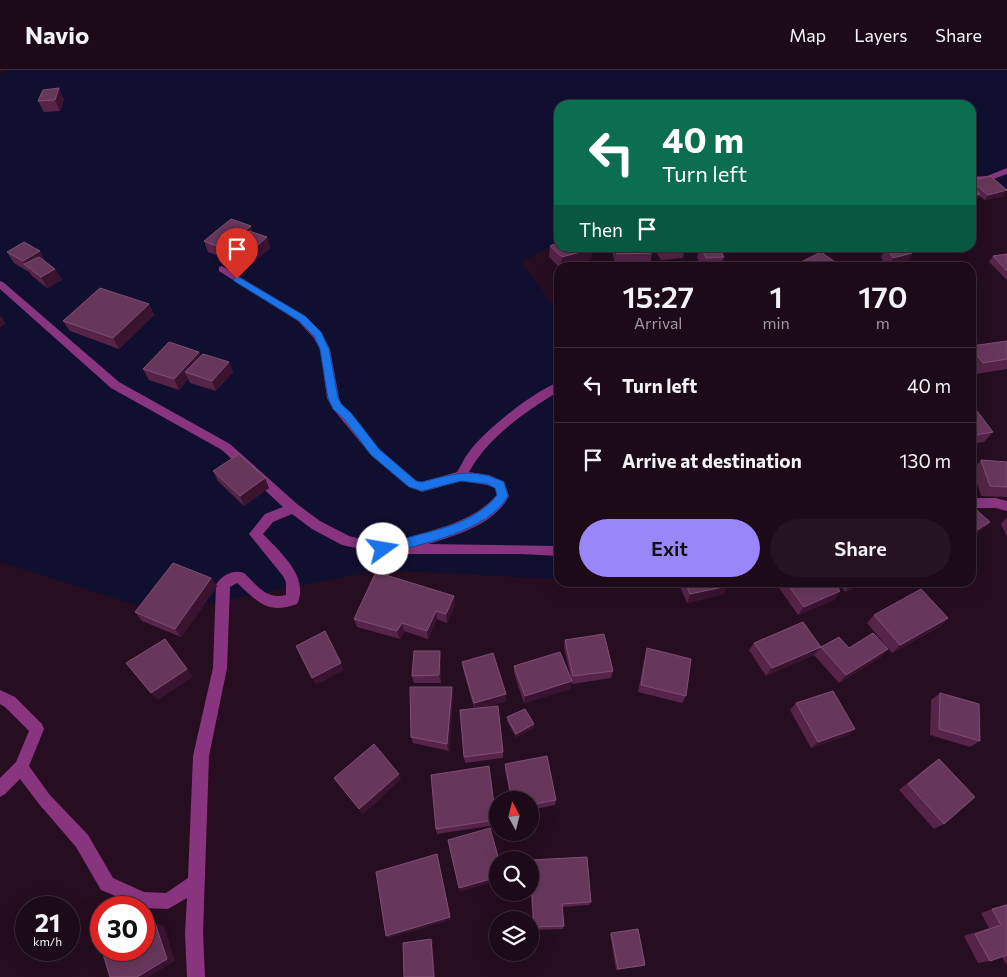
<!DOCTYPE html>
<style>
body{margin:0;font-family:Commissioner,sans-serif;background:#251321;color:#f1f3f6;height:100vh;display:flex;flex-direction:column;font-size:19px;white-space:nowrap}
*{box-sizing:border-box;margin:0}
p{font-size:16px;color:#a09aa2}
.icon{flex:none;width:28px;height:28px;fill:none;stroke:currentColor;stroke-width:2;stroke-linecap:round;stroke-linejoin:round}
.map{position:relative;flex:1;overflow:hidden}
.details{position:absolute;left:554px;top:192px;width:422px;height:325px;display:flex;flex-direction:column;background:#1c0a18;border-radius:15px;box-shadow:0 5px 20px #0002,0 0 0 1px #3a2b37}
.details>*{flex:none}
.top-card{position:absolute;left:554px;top:30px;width:422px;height:152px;border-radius:15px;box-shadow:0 5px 20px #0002,0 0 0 1px #3a2b37;background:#0b6e4f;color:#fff;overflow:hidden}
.needle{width:32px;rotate:353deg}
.tools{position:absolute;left:489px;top:721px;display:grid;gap:10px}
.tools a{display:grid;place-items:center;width:50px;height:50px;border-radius:50%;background:#1c0a18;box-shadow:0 5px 20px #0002,0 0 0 1px #3a2b37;font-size:25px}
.speed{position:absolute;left:15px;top:826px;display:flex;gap:10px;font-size:25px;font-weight:700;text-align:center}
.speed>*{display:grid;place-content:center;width:65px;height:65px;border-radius:50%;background:#1c0a18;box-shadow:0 5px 20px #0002,0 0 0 1px #3a2b37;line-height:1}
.speed small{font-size:12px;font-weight:400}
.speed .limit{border:8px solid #d22;background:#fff;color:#111}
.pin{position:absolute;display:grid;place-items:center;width:42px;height:42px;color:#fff;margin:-51px -21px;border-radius:50% 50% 50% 0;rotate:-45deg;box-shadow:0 0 5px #0007}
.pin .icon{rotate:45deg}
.me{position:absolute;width:55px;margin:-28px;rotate:77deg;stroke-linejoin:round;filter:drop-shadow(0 0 4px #0008)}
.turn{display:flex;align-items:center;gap:18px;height:105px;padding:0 25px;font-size:22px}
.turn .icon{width:65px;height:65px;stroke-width:2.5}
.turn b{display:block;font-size:35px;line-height:42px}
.then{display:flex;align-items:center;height:48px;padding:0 25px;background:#0003;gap:10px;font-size:19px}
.eta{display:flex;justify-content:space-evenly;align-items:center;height:85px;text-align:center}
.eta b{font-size:30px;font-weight:600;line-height:35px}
.action{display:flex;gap:10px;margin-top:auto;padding:10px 25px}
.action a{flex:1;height:58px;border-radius:30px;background:#9986f9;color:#111;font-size:20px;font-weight:600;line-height:58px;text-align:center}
.action a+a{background:#251321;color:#f1f3f6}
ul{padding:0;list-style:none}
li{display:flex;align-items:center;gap:15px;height:75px;padding:0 25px;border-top:1px solid #3a2b37}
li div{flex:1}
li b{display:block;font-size:19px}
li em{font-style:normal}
header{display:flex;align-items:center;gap:30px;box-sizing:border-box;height:70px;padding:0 25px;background:#1c0a18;border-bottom:1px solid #3a2b37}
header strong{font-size:24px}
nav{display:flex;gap:28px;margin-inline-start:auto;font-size:18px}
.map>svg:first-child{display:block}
.green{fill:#110f30}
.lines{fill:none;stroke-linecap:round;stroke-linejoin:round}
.minor{fill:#89347f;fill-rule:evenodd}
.wall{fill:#552448}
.shaded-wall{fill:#3a1330}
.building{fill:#67375b;stroke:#7f4f73}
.route{fill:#1a73e8;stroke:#114b97}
</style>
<header>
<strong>Navio</strong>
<nav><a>Map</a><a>Layers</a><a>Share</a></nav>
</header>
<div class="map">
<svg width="1007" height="907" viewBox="0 0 1007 907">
<rect width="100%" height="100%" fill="#260d20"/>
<path class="green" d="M6 0H1007V120L994 106 971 104V35H559V172L521 192 559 243V509L380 500 161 543 0 492V5Z"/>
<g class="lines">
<g class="minor">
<path d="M1007 98V104L988 111 971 113V107L987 106Z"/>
<path d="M222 196 306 247 321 262 330 279 339 328 341 333 379 379 417 411 422 412 457 402C461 396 464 388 469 382 484 361 535 320 559 312V321C525 342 488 367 469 402L489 405 504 412 509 426C495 454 455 466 428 474L559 476V486L521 484H383L342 475 312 459 292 444 273 452 263 464C280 482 310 507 297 534 267 545 258 532 237 513L230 517 227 598 209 686 203 863 205 907H187L185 863 187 828 168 839 144 838 101 820 76 777 39 734 20 709 5 724 0 727V708L16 692 29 661 5 637 0 634V620L15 627 42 654 44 659 29 696 49 724 88 765 113 808 144 822 166 823 188 808 193 686 213 598 216 515C221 506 233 499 244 503 257 515 266 530 286 525V512L283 506 249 464 265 444 283 437 222 380 111 318 0 219V211L3 212 119 312 230 374 297 434 320 451 349 466 383 474H399L401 470C436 458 470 454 497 425L495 418 487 415 461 411 422 422 409 417 371 385 333 339 327 328 320 279 313 267 298 251 219 201V197Z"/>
<path d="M971 428H996L1007 431V441L996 438H971Z"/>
</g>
</g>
<g class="wall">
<path d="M64 29 60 41 44 42 38 31Z"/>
<path d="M971 110 1004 126 985 130 979 126 977 129 971 131Z"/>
<path d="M252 162 267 167 270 178 246 199 228 192 227 189 208 182 204 171Z"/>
<path d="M550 176 592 179 591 189 563 198H560L549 187Z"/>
<path d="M613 178H651L652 183 650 194 615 195 612 181Z"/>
<path d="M654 178H685L683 188 661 190Z"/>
<path d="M700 178H719L724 187 721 197 702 198 697 187Z"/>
<path d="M886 178H907L912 183 907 194 891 198H887L881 187Z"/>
<path d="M7 182 46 192 55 199 62 210 47 218 31 205 29 202 14 193Z"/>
<path d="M1007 184V210L989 192 993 186Z"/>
<path d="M801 192 837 198H799Z"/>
<path d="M149 234 154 245 119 279 70 261 63 251Z"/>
<path d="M1007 271V299L976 304 971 298V278Z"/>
<path d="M199 282 201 286 229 292 233 302 216 321 190 313 188 309 179 320 149 310 143 299Z"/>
<path d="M971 342 993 362 984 372 971 374Z"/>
<path d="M981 390 1007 392V427L981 426 973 400Z"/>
<path d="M213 401 265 408 269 418 244 436 218 411Z"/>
<path d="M1007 447V467L1001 454Z"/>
<path d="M211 508 217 516 181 567 142 551 135 542Z"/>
<path d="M678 512H727L724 524 687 533Z"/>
<path d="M775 512H834L840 521 834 530 798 545Z"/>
<path d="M838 512H869L845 522Z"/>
<path d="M454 526 455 534 447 553 437 549 428 569 404 561 400 569 357 557 354 549Z"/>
<path d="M874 545 948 548 939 557 892 583 867 553Z"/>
<path d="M565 570 613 601 611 608 572 614 571 613 570 619 524 633 514 603V596L571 608 564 577Z"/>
<path d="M754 573 849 578 881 587 839 613 814 585 766 606 749 580Z"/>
<path d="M647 578 686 626 682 633 638 622 645 586Z"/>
<path d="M440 581 441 588V613H414L412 606Z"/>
<path d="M462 592 506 631 486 637 503 682V688L465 693 464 687 474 638 463 599Z"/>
<path d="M940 623 980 671 970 677 930 665 931 630Z"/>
<path d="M453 624 449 681 413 673 411 667Z"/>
<path d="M796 633 848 665 811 678 790 640Z"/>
<path d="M507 647 534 658 516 667 507 651Z"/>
<path d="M939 689 944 754 934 759 899 720 930 695Z"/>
<path d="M505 694 556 730 555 735 530 740V730H511L505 700Z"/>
<path d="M334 708 401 709 363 744Z"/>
<path d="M496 750V755L437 764 436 759Z"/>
<path d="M530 790 591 832 589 835 562 837 564 856 563 859 533 860 530 810Z"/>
<path d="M1007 834V896L1002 887 990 891 978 893 964 866 989 858 981 843Z"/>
<path d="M611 863 645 895 643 896 616 900 610 864Z"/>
</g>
<g class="shaded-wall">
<path d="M59 18 64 29 60 41 55 30Z"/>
<path d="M1007 120 1004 126 985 130 988 125Z"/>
<path d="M980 124 977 129 971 131V126Z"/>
<path d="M251 156 254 167 225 182 224 179Z"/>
<path d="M267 167 270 178 246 199 242 189Z"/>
<path d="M592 179 591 189 561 198 562 187Z"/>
<path d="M40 181 46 192 32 200 24 194 23 191Z"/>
<path d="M912 183 907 194 888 198 893 188Z"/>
<path d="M55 199 62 210 47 218 41 207Z"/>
<path d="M149 234 154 245 119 279 113 268Z"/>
<path d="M0 245 6 254 0 257Z"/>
<path d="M199 282 203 292 185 302 188 309 179 320 174 309Z"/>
<path d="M229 292 233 302 216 321 212 311Z"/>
<path d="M265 408 269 418 244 436 240 426Z"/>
<path d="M990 452 981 461 971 467 972 463Z"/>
<path d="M211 508 217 516 181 567 175 559Z"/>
<path d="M853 512H869L845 522 852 513Z"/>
<path d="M728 516 724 524 687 533 690 524Z"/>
<path d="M840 521 834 530 798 545 804 537Z"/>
<path d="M454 526 455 534 447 553 446 544Z"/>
<path d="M436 541 437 549 428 569 427 561Z"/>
<path d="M948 548 939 557 892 583 900 575Z"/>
<path d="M402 553 404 561 400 569 397 561Z"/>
<path d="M165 569 193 607 158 630 151 623Z"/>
<path d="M821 577 814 585 766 606 772 598Z"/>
<path d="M888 579 881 587 839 613 846 605Z"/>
<path d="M440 581 441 588V613L439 605Z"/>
<path d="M341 593 344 600 316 615 312 608Z"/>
<path d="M572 611 570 619 524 633 525 626Z"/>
<path d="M452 617 453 624 449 681 447 674Z"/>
<path d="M506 624V631L475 640 474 633Z"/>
<path d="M534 654V658L516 667V664Z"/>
<path d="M855 659 848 665 811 678 818 672Z"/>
<path d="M399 704 401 709 363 744 359 739Z"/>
<path d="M437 784 451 850 389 868 386 866Z"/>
<path d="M498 807V810L460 822 459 818Z"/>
<path d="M155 853 164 856 175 891 148 907H137Z"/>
<path d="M431 869 433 871 435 907H434Z"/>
</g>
<g class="building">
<path d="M59 18 55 30 38 31 43 20Z"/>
<path d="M990 106 1007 120 988 125 971 111Z"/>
<path d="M971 116 980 124 971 126Z"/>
<path d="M231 149 251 156 224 179 204 171Z"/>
<path d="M249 161 267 167 242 189 224 182Z"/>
<path d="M24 172 40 181 23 191 7 182Z"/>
<path d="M559 172V178H591L592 179 562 187 550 176Z"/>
<path d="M615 178H651L652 183 617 184Z"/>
<path d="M662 178H684L663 179Z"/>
<path d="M701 178H719L724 187 706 188Z"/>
<path d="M887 178H907L912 183 893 188Z"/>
<path d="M821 182 838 194 831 198H808L801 192Z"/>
<path d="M1007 184V201L993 186Z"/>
<path d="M39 187 55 199 41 207 24 194Z"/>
<path d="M100 218 149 234 113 268 63 251Z"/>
<path d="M1007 271V289L983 293 971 278V276Z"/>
<path d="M169 272 199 282 174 309 143 299Z"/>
<path d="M203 284 229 292 212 311 185 302Z"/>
<path d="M977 341 993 362 971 366V342Z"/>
<path d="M239 384 265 408 240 426 213 401Z"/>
<path d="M981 390 1007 392V417L990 416Z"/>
<path d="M971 435 990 452 972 463 971 462Z"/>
<path d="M173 493 211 508 175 559 135 542Z"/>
<path d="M376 502 454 526 446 544 436 541 427 561 402 553 397 561 354 549Z"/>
<path d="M685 512H727L728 516 690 524Z"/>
<path d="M786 512H834L840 521 804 537Z"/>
<path d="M921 519 948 548 900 575 874 545Z"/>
<path d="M803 552 821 577 839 567 849 578 873 563 888 579 846 605 821 577 772 598 754 573Z"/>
<path d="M325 561 341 593 312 608 296 576Z"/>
<path d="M604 564 613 601 573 606 565 570Z"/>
<path d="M165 569 187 599 151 623 126 593Z"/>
<path d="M647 578 691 589 686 626 641 615Z"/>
<path d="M414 581H440L439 605 412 606Z"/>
<path d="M560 582 572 611 525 626 514 596Z"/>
<path d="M493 583 506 624 474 633 462 592Z"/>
<path d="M410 617H452L447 674 411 667Z"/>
<path d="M833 621 855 659 818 672 796 633Z"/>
<path d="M940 623 979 634 980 671 939 659Z"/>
<path d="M498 636 503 682 464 687 460 640Z"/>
<path d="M525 639 534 654 516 664 507 647Z"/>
<path d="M374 674 399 704 359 739 334 708Z"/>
<path d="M547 686 556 730 530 735V730H512L505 694Z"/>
<path d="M939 689 975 727 944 754 908 714Z"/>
<path d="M489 696 496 750 436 759 431 705Z"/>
<path d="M490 758 499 790H498V807L459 818 448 770Z"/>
<path d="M437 784 450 847 386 866 376 802Z"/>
<path d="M587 787 591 832 562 834 564 856 534 857 530 790Z"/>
<path d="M1007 835V885L990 891 975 864 1001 855 992 839Z"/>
<path d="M155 853 167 889 137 907H110L103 884 110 880H144V860Z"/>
<path d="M638 859 645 895 618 899 611 863Z"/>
<path d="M431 869 434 907H404L403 873Z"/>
</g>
<path class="route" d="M237 206 305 246 321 262 329 279 338 328 341 334 351 343 379 379 416 411 422 412C453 404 473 397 504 412L508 426C489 461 420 475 383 484L379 482 377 479 379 476C417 462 470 460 497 425L495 418 487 414 461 411 422 421 409 417 371 385 344 349 333 339 328 328 320 279 314 266 299 251 234 211 233 209Z"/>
</svg>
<div class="tools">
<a><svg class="needle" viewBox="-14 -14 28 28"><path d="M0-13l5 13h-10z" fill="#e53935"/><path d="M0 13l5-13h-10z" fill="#a09aa2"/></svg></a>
<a><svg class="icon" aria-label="search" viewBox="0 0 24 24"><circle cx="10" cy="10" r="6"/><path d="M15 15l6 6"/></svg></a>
<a><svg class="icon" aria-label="layers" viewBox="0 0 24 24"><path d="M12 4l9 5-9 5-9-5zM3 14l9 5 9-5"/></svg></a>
</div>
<div class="speed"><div>21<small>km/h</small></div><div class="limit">30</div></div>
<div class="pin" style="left:237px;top:209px;background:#d93025"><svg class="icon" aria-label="arrive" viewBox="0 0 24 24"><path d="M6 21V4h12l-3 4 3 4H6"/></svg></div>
<svg class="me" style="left:383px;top:479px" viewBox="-20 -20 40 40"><circle r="19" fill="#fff"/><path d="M0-13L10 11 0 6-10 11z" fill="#1a73e8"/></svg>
<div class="top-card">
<div class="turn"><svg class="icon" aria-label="left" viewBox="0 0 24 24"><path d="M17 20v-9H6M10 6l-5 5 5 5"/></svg><div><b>40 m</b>Turn left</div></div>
<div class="then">Then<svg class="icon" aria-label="arrive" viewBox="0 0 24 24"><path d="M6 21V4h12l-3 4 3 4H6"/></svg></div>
</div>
<section class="details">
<div class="eta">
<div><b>15:27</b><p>Arrival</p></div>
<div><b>1</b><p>min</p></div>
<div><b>170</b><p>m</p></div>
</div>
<ul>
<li><svg class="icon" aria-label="left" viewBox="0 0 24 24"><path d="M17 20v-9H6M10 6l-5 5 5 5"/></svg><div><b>Turn left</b></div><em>40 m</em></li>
<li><svg class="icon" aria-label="arrive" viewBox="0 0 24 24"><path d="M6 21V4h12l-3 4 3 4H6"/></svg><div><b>Arrive at destination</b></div><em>130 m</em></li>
</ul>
<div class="action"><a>Exit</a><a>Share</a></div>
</section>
</div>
